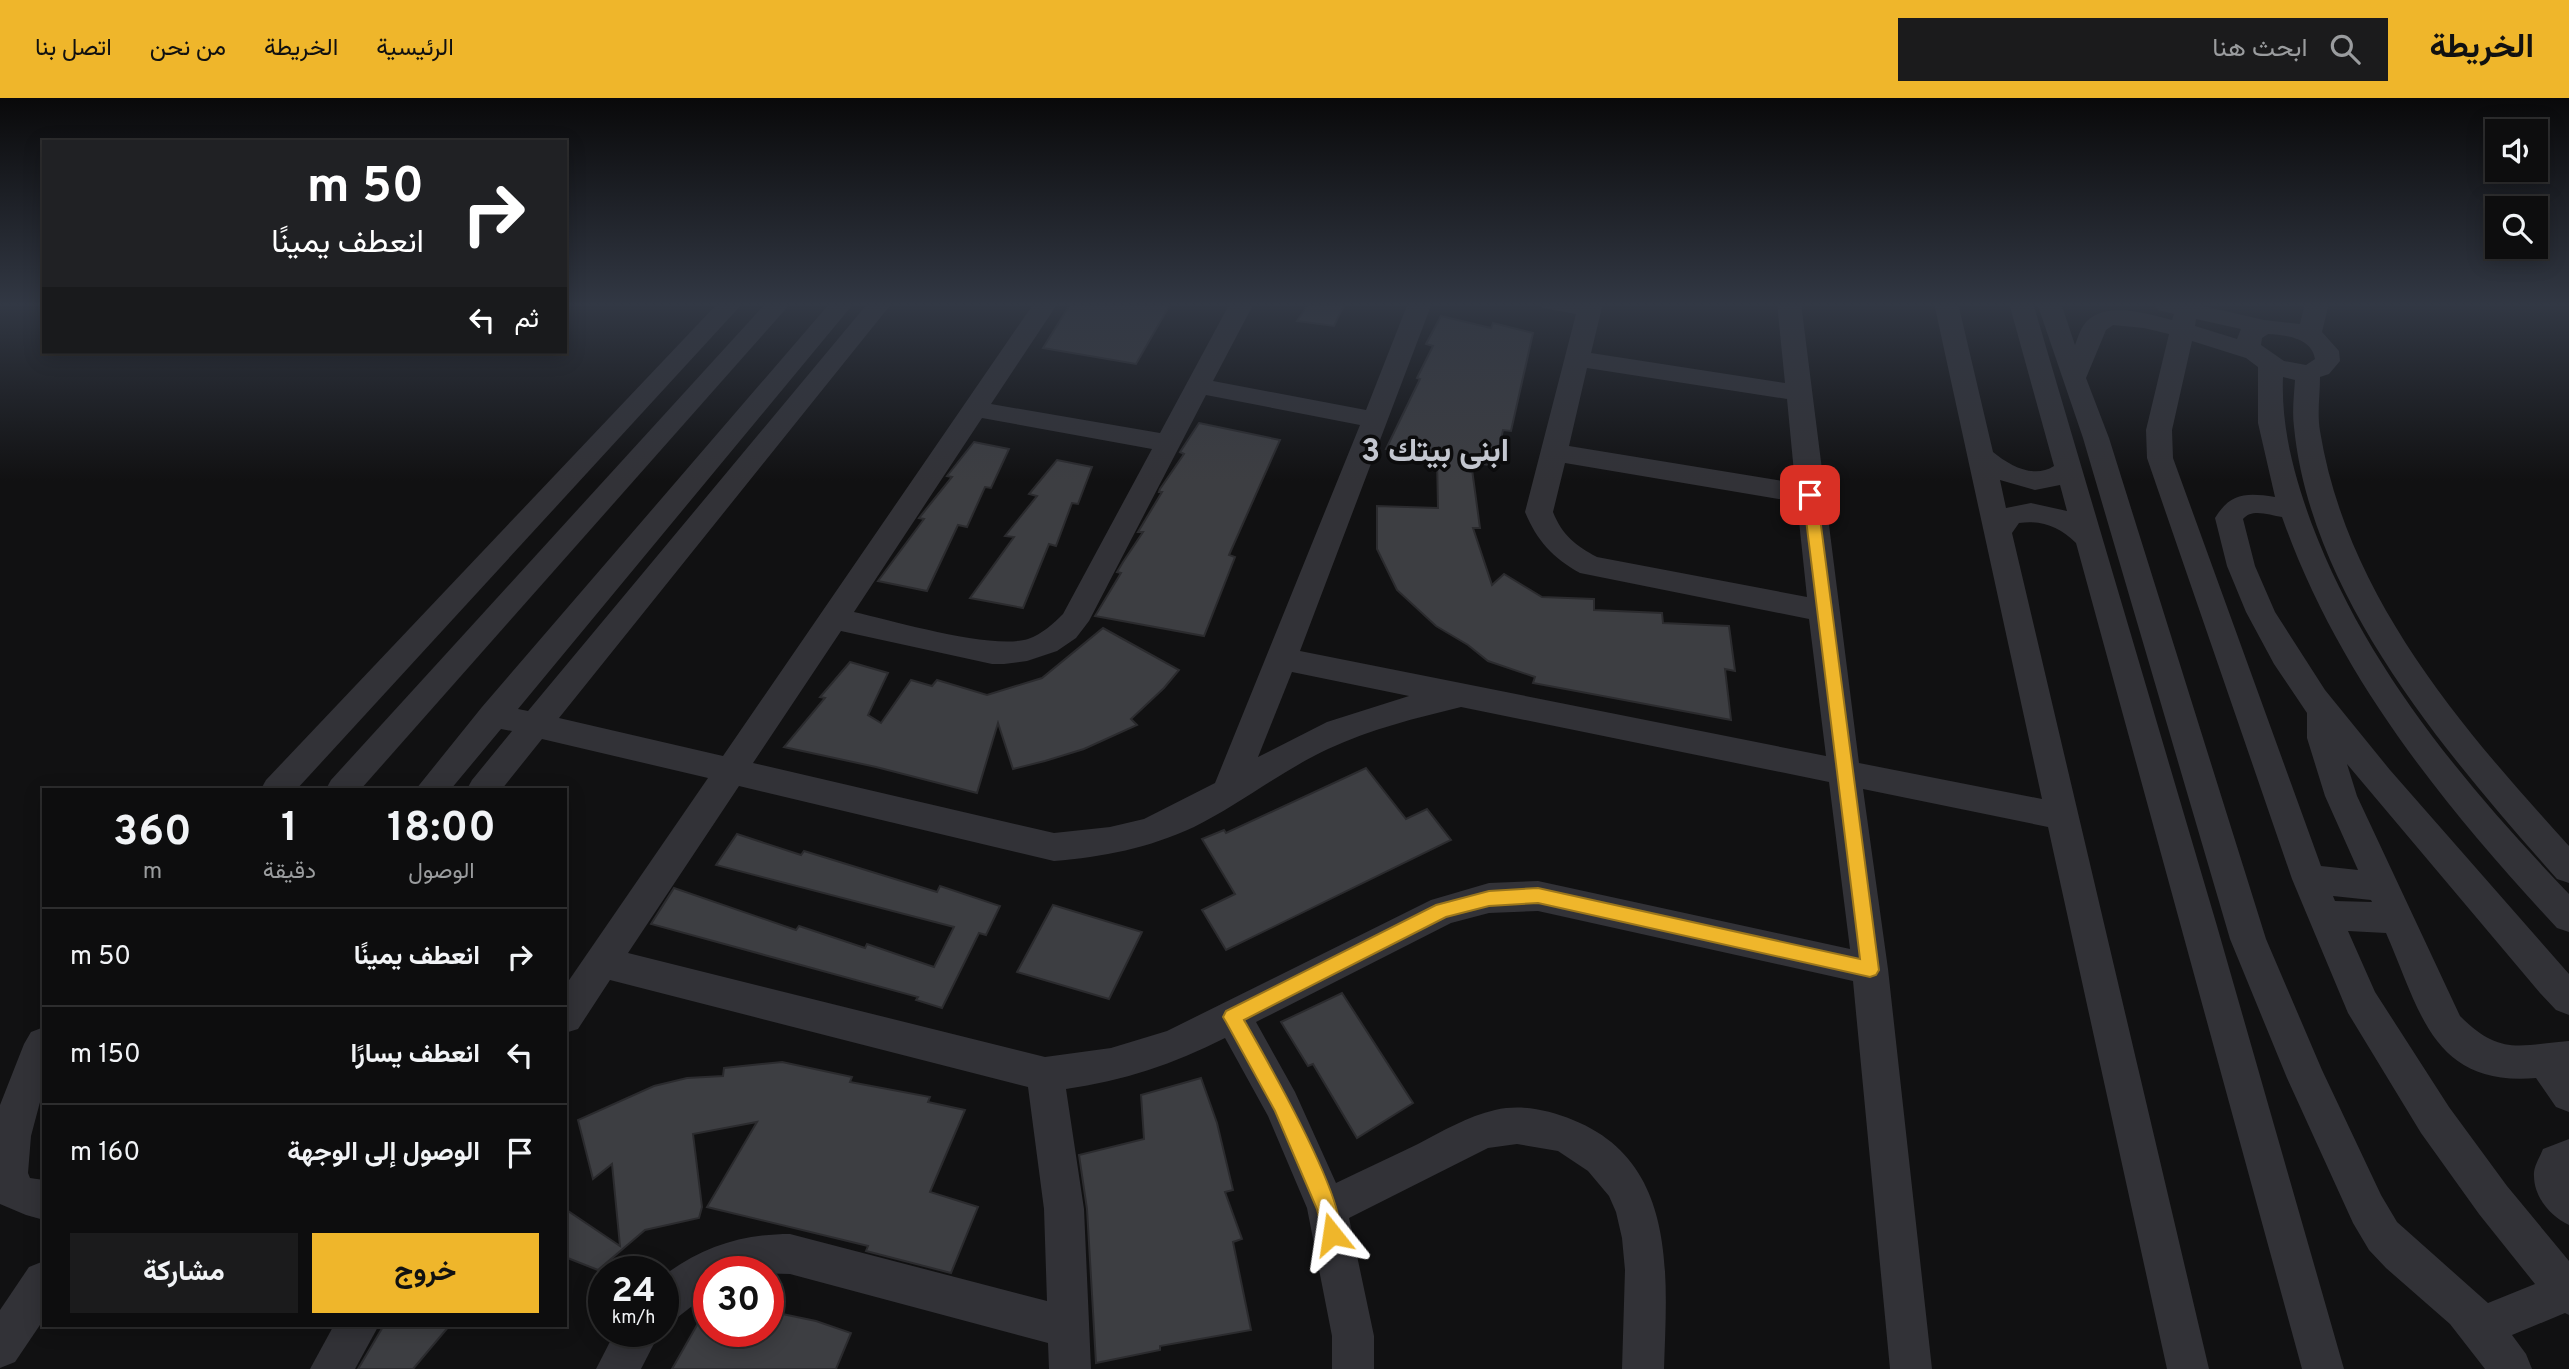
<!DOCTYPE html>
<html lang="ar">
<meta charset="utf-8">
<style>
body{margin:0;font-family:Overpass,Vazirmatn,sans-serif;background:#1b1b1c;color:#f1f3f6;direction:rtl;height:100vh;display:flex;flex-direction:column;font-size:26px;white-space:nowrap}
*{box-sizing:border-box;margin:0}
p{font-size:23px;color:#9a9c9e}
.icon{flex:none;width:38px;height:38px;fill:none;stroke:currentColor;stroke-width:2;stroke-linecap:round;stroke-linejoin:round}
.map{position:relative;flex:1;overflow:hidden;direction:ltr}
.sheet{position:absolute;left:42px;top:690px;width:525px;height:539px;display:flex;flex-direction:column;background:#0d0d0e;border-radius:0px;box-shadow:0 4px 18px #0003,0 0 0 2px #2d2d2e;direction:rtl}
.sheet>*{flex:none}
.top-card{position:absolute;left:42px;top:42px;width:525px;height:214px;border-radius:0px;box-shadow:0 4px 18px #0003,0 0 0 2px #2d2d2e;direction:rtl;background:#202124;color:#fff;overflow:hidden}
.tools{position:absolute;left:2485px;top:21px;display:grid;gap:14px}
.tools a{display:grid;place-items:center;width:63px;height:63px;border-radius:0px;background:#0d0d0e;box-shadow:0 4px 18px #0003,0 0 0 2px #2d2d2e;font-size:35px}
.speed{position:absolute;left:588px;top:1158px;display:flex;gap:14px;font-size:35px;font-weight:700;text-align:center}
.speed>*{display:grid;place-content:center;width:91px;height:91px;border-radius:50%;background:#0d0d0e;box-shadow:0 4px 18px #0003,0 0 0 2px #2d2d2e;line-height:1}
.speed small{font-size:18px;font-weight:400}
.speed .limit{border:10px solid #d22;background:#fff;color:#111}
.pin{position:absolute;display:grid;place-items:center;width:60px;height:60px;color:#fff;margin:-30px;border-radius:14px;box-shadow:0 4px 10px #0006}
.me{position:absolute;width:77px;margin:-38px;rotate:345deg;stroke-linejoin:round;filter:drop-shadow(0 0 5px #0008)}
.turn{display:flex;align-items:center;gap:24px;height:147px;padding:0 28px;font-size:32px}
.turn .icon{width:91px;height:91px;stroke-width:2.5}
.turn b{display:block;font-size:49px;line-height:60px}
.then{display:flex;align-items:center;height:66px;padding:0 28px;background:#0003;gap:14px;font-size:26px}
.eta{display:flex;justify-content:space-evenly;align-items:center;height:119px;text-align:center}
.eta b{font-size:42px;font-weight:700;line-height:49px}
.action{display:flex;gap:14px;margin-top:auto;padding:14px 28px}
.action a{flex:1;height:80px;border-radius:0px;background:#efb62b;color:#111;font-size:28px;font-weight:700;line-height:80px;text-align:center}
.action a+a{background:#1b1b1c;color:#f1f3f6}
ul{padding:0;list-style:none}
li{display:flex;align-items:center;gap:21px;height:98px;padding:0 28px;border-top:2px solid #2d2d2e}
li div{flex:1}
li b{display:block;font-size:26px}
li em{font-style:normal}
header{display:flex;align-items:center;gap:42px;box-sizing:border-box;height:98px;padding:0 35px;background:#efb62b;color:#111}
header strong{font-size:33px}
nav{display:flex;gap:38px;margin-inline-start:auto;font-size:24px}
.search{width:490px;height:63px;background:#1b1b1c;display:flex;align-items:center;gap:18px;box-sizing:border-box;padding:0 24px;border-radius:0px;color:#9a9c9e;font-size:26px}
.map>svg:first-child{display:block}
.building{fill:#3d3e42;stroke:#2b2b2e;stroke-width:2}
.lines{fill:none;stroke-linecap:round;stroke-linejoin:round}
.minor{fill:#323237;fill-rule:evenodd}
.route{fill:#efb62b;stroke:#9b761c;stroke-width:2}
.labels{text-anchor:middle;stroke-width:7;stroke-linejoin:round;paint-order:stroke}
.district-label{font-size:32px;font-weight:bold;fill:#c3c6cf;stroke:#0c0c0d}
</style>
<header>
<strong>الخريطة</strong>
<div class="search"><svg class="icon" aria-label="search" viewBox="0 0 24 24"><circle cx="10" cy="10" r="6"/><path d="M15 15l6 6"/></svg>ابحث هنا</div>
<nav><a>الرئيسية</a><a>الخريطة</a><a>من نحن</a><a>اتصل بنا</a></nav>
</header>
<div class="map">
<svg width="2569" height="1271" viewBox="0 0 2569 1271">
<rect width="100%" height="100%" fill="#111112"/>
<g class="building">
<path d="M1071 205H1171L1136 266 1043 250Z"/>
<path d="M1309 205H1345L1334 228 1297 223Z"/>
<path d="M1441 218 1491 230 1493 225 1533 235 1511 333 1503 332 1495 368 1471 364 1480 430H1473L1492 487 1504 476 1542 499 1594 501V512L1662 515 1663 525 1729 528 1735 573 1725 571 1731 622 1533 585 1535 579 1488 563 1468 547 1436 528 1397 492 1377 451V408L1438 410 1437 360 1386 351 1420 281 1417 280 1433 248 1426 246Z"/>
<path d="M1199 325 1280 342 1229 457 1235 459 1204 538 1095 518 1121 475 1117 474 1123 464 1143 434H1138L1162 394H1159L1160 391 1184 356 1180 354Z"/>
<path d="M974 344 1009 351 991 390 985 389 967 429 958 427 927 493 878 483 924 421 919 420 952 379 947 378Z"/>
<path d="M1057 362 1092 369 1078 406 1072 405 1056 448 1049 446 1023 510 970 500 1014 439 1005 438 1037 398 1029 396Z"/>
<path d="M1103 530 1179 572 1164 590 1131 621 1137 627 1084 651 1045 663 1013 671 998 625 977 695 876 669 784 649 825 600 820 599 850 564 888 575 868 617 881 625 911 582 932 588 937 582 987 597 1042 580Z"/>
<path d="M1366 670 1406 721 1427 711 1451 742 1226 852 1202 812 1235 796 1202 741 1224 732 1226 735Z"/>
<path d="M737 736 801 757 804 753 937 794 940 788 1000 808 986 837 979 835 942 910 916 902 918 899 651 826 674 790 796 832 799 828 865 850 867 846 934 869 954 829 716 767Z"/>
<path d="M1053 807 1142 834 1109 901 1017 874Z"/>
<path d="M1342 895 1413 1005 1357 1040 1313 966 1308 968 1281 924Z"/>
<path d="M782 964 852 979 850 984 930 999 928 1004 965 1012 930 1094 978 1109 951 1175 866 1153 868 1148 707 1109 757 1024 693 1036 702 1109 699 1120 645 1132 598 1172 565 1159V1111L620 1148 612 1066 593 1081 578 1022 654 988 687 980 723 978 724 970Z"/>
<path d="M1201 980 1217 1025 1233 1092 1225 1094 1242 1141 1233 1144 1251 1232 1160 1248V1252L1096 1265 1087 1111 1079 1057 1144 1041 1141 997Z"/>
<path d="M709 1206V1234H768V1213L816 1223 851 1235 836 1271H672Z"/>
<path d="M384 1227H450L413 1271H358Z"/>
</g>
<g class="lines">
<g class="minor">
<path d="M718 205H743L297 691H261L266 682Z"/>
<path d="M766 205H791L361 691H326L331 682Z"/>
<path d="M830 205H854L518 611 528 613 868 205H892L559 620 723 658 1034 205H1058L991 306 1160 335 1230 205H1254L1213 283 1366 312 1408 205H1432L1300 553 1826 658 1809 521 1580 475C1553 460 1537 443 1525 414L1576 216 1543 210 1539 205H1603L1591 255 1785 285 1777 205H1801L1859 665 2042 701 1934 205H1958L1993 354C2010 368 2034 381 2054 368L2009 205H2033L2217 828 2344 1271H2302L2076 445C2059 429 2043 422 2019 425L2012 435 2209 1271H2167L2048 729 1863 691 1888 871 1932 1271H1890L1853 883 1538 813 1489 815 1451 825 1256 924 1295 994 1336 1085C1363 1072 1391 1059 1418 1046 1443 1033 1468 1018 1495 1012 1522 1006 1548 1012 1573 1022 1678 1064 1667 1178 1664 1271H1622L1625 1172 1622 1140 1616 1114 1609 1098 1588 1073 1558 1053 1517 1046 1488 1050 1349 1120 1374 1238V1271H1332V1238L1307 1110 1268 1018 1225 940C1174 966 1123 983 1066 991L1084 1111 1091 1271H1049L1048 1245 790 1176 709 1174V1195L678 1219 663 1225V1178C702 1149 742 1136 790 1136L1047 1203 1044 1111 1028 989 610 882 578 931 565 935V888L708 680 542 641 502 691H467L472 682 512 633 501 631 451 691H416L482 609ZM1587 270 1787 301 1795 385 1569 348ZM1206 297 1360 327 1215 685 1144 721 1110 729 1054 735 753 665 841 533 992 566H1004L1027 563 1057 553 1076 540 1089 523ZM982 320 1152 351 1063 516C1053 526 1042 536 1028 541 992 552 894 523 854 514ZM1565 365 1797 404 1807 499 1597 459C1576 448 1562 437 1553 414ZM2000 382 2035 392 2060 387 2067 413 2031 405 2006 410ZM1292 574 1409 598 1327 624 1258 659ZM1461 609 1829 684 1850 851 1538 783 1489 785 1431 802 1167 933 1111 950 1045 959 628 855 739 688 1054 763C1103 759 1149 750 1194 729 1240 706 1281 673 1328 651 1371 631 1416 620 1461 609Z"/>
<path d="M2037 205H2061L2075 247C2078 239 2081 229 2087 223 2108 203 2148 216 2172 222L2174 216 2158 212 2154 207 2156 205H2200L2199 207 2264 222 2300 226 2305 205H2329L2322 234 2339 253 2340 263 2329 276 2320 279C2320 297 2317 315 2320 333 2347 498 2460 628 2569 748V785L2557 781C2448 658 2311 500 2294 329 2292 314 2294 297 2295 282L2283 279C2281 329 2294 377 2311 424 2365 568 2464 686 2569 796V834L2557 830C2443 707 2338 578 2282 419 2269 417 2252 410 2243 421L2255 468 2275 514 2325 592 2390 672 2569 876V917L2556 912 2540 895 2347 666 2357 698 2460 918C2500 958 2518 947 2569 943V1014L2556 1009 2536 980C2432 989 2420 912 2386 835L2348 833 2375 894 2449 1009 2507 1088 2569 1163V1217L2565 1215 2512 1237 2526 1256 2532 1271H2485L2450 1226 2386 1170 2369 1152 2353 1125 2287 980 2230 841 2083 340ZM2196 221 2241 231 2237 241 2195 228ZM2113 227 2144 230 2169 236 2146 332 2147 360 2292 781 2348 915 2421 1035 2479 1116 2535 1186 2488 1205 2397 1124 2381 1097 2322 972 2266 841 2109 340 2086 280 2106 232ZM2268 236C2287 237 2312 240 2315 261L2306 267 2284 263 2261 247 2262 240ZM2192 243 2246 260 2258 269V325L2275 399C2247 395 2231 394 2215 420L2227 468 2246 514 2274 566 2307 615V640L2325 698 2358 772 2321 768 2173 360 2172 332ZM2333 798 2371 802 2372 804 2335 803Z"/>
<path d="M44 929V989L31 1038 28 1075 30 1080 44 1082V1122L26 1117 0 1106V1007L24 946 31 934Z"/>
<path d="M2569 1041V1127C2551 1119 2534 1099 2534 1078 2533 1069 2540 1059 2543 1051Z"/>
<path d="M44 1163V1221L15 1264 0 1270V1212L29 1169Z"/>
<path d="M334 1227H379L355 1271H310Z"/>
<path d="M615 1234H660L641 1271H596Z"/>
</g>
</g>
<linearGradient id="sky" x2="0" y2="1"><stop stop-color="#09090a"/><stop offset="0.54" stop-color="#323844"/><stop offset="1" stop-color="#323844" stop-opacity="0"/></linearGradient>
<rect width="2569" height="383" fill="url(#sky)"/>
<path class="route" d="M1810 393 1817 397 1879 872 1876 877 1870 879 1538 805 1489 808 1446 819 1244 922C1264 957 1353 1111 1339 1143L1332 1146 1325 1143 1317 1111 1275 1013 1226 924 1223 919 1226 913 1436 807 1489 793 1538 790 1860 861 1803 397Z"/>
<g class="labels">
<g class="district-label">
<text x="1435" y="363">ابنى بيتك 3</text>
</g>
</g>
</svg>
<div class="tools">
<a><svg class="icon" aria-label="sound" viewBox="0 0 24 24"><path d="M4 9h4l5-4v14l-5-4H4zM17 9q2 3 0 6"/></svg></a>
<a><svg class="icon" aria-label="search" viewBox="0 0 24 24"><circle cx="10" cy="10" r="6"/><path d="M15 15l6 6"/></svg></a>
</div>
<div class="speed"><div>24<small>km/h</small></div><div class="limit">30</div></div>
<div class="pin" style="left:1810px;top:397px;background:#d93025"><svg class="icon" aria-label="arrive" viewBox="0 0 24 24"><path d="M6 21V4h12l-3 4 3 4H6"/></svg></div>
<svg class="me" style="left:1332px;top:1136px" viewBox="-20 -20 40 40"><path d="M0-17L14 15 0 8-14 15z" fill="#efb62b" stroke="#fff" stroke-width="4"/></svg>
<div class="top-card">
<div class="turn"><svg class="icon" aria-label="right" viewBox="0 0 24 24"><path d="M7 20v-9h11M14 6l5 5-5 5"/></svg><div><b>50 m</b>انعطف يمينًا</div></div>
<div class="then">ثم<svg class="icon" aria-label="left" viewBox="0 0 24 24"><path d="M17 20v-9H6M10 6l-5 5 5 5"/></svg></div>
</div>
<section class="sheet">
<div class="eta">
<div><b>18:00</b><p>الوصول</p></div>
<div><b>1</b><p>دقيقة</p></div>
<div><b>360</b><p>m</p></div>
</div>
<ul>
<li><svg class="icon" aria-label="right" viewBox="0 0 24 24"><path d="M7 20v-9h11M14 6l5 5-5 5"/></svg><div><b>انعطف يمينًا</b></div><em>50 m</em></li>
<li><svg class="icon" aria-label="left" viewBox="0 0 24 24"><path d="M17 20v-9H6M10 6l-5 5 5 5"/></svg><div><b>انعطف يسارًا</b></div><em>150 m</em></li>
<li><svg class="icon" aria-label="arrive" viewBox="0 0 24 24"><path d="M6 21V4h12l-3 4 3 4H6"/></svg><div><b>الوصول إلى الوجهة</b></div><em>160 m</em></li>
</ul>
<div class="action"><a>خروج</a><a>مشاركة</a></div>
</section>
</div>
